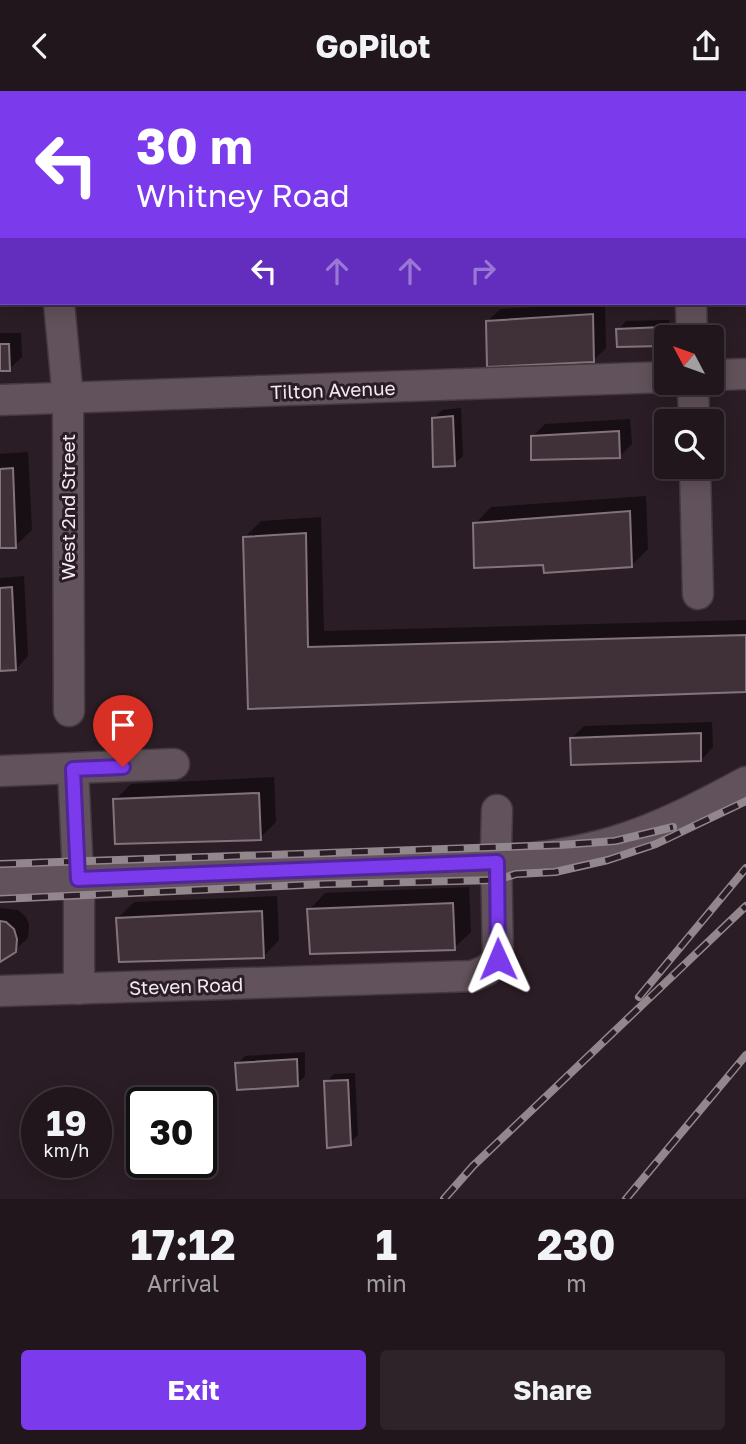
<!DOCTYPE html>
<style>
body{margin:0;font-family:"Golos Text",sans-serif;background:#2d2329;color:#f1f3f6;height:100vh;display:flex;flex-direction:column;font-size:26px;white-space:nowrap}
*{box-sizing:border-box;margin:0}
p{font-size:23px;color:#a29fa3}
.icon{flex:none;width:38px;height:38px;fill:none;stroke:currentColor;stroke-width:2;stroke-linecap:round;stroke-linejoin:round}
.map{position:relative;height:1108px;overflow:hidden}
.sheet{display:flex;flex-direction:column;background:#20161c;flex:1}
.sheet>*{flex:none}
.banner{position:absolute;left:0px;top:0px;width:747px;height:214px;box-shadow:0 4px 18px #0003,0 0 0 2px #3d353b;background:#7c3aed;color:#fff;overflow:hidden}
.needle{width:46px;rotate:311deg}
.buttons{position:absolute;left:654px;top:234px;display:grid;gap:14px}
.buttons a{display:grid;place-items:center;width:70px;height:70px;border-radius:7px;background:#20161c;box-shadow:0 4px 18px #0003,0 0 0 2px #3d353b;font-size:35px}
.speed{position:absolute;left:21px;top:996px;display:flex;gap:14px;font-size:35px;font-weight:700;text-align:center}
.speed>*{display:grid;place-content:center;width:91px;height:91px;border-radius:50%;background:#20161c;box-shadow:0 4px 18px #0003,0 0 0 2px #3d353b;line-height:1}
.speed small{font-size:18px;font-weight:400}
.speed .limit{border:4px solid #111;border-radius:10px;background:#fff;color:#111}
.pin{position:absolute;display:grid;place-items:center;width:60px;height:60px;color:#fff;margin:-72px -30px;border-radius:50% 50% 50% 0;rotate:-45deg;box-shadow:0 0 7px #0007}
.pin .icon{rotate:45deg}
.me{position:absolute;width:77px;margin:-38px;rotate:359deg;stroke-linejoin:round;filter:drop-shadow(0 0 5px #0008)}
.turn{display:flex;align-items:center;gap:24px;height:147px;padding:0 21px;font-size:32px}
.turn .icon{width:91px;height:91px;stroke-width:2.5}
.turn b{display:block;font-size:49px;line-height:60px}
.lanes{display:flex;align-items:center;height:66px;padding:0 21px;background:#0003;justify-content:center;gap:35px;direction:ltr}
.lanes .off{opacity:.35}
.eta{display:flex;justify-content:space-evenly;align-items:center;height:119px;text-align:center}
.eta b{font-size:42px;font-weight:700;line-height:49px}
.action{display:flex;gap:14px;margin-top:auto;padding:14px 21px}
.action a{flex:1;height:80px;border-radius:7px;background:#7c3aed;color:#fff;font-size:28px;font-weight:700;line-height:80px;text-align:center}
.action a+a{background:#2d2329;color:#f1f3f6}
header{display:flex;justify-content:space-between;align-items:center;height:91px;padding:0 21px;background:#20161c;font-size:32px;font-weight:700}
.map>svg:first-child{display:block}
.shadow{fill:#0007}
.building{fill:#403139;stroke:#84737c;stroke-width:2}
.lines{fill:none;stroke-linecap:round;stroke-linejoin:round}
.minor-casing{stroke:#443940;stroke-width:33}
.minor{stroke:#62525b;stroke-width:30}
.rail-casing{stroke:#93878e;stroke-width:8}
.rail{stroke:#2b1d25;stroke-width:5;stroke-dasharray:16;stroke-linecap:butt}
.route-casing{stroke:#51269a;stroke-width:18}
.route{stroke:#7c3aed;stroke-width:12}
.labels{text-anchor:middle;stroke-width:6;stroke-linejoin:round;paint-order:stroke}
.street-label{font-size:19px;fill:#f3eaef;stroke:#2b1d25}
</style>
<header><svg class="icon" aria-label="back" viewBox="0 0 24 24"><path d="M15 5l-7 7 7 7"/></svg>GoPilot<svg class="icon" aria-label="share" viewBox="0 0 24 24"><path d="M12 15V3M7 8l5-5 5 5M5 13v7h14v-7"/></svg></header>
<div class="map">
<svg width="746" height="1108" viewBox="0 0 746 1108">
<rect width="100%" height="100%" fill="#2b1d25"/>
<g class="shadow">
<path d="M605 212 606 257 593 270 488 230 500 218Z"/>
<path d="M669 229 670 245 662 253 618 239 626 230Z"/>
<path d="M0 242H21L22 266 9 278H0Z"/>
<path d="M461 317 463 365 454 373 434 327 442 319Z"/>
<path d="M630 328 632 353 620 365 532 346 545 333Z"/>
<path d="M28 361 32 439 15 455 0 456V363Z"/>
<path d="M646 405 648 458 632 474 544 473 475 433 491 416Z"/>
<path d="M321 426 324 540 746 529V599L250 616 245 446 261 430Z"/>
<path d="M24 485 28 565 16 578 0 579V487Z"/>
<path d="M712 631 713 656 701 669 572 647 584 635Z"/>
<path d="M274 686 276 731 260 747 115 709 131 693Z"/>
<path d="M469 796 471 841 454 857 309 819 325 802Z"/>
<path d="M277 805 279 849 263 866 118 827 134 811Z"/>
<path d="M0 817 18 819 26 826 29 834 28 847 15 859 0 869Z"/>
<path d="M305 961V985L297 993 237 973 245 965Z"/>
<path d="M355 982 358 1044 350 1052 326 991 334 983Z"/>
</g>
<g class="building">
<path d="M593 223 594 271 487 276 486 230Z"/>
<path d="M662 236 663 255 617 256 616 238Z"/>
<path d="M0 253H9L10 280H0Z"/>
<path d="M453 325 455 375 433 376 432 327Z"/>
<path d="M619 340 620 367 531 369V345Z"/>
<path d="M13 377 16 457H0V378Z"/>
<path d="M630 420 632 476 544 482 543 474 474 477 473 432Z"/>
<path d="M306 442 308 556 746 544V601L248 618 243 446Z"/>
<path d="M12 496 16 579 0 580V497Z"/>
<path d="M701 642V670L571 674 570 647Z"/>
<path d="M259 702 261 749 115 753 113 708Z"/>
<path d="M453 812 455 859 310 863 307 818Z"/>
<path d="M262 820 264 867 119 871 116 827Z"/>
<path d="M0 830 6 831 14 838 17 848 16 861 0 871Z"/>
<path d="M297 968 298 995 237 999 235 972Z"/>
<path d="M348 989 351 1054 327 1057 324 990Z"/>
</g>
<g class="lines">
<defs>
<g id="minor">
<path d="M46 2 47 0"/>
<path d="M59 212 68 307 69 620"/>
<path d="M691 212 692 247"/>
<path d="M712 284 746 283"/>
<path d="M693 292 694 331"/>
<path d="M0 309 667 286"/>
<path d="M695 376 698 503"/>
<path d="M73 678 79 805V898"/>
<path d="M0 680 174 673"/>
<path d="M0 791C127 786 254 782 380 776 459 773 540 773 616 750 662 736 703 714 746 691"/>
<path d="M0 900 473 885 487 879 498 868 496 758 497 719"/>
</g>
</defs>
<use href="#minor" class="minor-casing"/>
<use href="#minor" class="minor"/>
<defs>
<g id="rail">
<path d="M0 773 560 754 615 750 673 736"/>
<path d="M0 808 325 793 497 789 516 783 555 781 608 769 656 753 746 710"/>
<path d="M639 906 746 777"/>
<path d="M444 1108 473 1075 746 815"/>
<path d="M626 1108 746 964"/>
</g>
</defs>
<use href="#rail" class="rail-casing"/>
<use href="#rail" class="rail"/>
</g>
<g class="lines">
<defs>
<path id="route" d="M123 676 73 678 78 788 497 771 498 868"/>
</defs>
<use href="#route" class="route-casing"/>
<use href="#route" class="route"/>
</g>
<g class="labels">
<g class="street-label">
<text transform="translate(333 299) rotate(-2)" y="7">Tilton Avenue</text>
<text transform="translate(68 416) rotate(-90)" y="7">West 2nd Street</text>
<text transform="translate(186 895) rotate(-2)" y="7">Steven Road</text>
</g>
</g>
</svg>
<div class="buttons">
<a><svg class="needle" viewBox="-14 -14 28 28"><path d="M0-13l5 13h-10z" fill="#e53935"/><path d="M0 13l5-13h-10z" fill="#a29fa3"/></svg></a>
<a><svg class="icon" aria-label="search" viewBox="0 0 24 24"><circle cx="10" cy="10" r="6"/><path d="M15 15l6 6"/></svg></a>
</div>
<div class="speed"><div>19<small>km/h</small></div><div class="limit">30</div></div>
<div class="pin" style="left:123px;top:676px;background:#d93025"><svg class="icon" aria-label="arrive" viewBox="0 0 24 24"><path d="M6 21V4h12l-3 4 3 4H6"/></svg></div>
<svg class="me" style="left:498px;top:868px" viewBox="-20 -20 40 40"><path d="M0-17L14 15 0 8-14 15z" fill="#7c3aed" stroke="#fff" stroke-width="4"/></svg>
<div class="banner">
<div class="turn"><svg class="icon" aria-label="left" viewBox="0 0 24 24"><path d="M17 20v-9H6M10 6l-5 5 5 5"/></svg><div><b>30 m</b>Whitney Road</div></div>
<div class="lanes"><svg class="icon" aria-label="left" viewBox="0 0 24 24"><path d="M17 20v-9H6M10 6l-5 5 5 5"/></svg><svg class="icon off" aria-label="ahead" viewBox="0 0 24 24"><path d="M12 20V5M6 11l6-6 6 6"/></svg><svg class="icon off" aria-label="ahead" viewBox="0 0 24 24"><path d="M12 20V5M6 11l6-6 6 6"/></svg><svg class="icon off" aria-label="right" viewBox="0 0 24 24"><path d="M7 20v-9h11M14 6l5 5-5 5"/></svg></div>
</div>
</div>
<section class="sheet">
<div class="eta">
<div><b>17:12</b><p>Arrival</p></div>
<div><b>1</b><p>min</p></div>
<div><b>230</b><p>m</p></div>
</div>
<div class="action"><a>Exit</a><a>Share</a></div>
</section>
